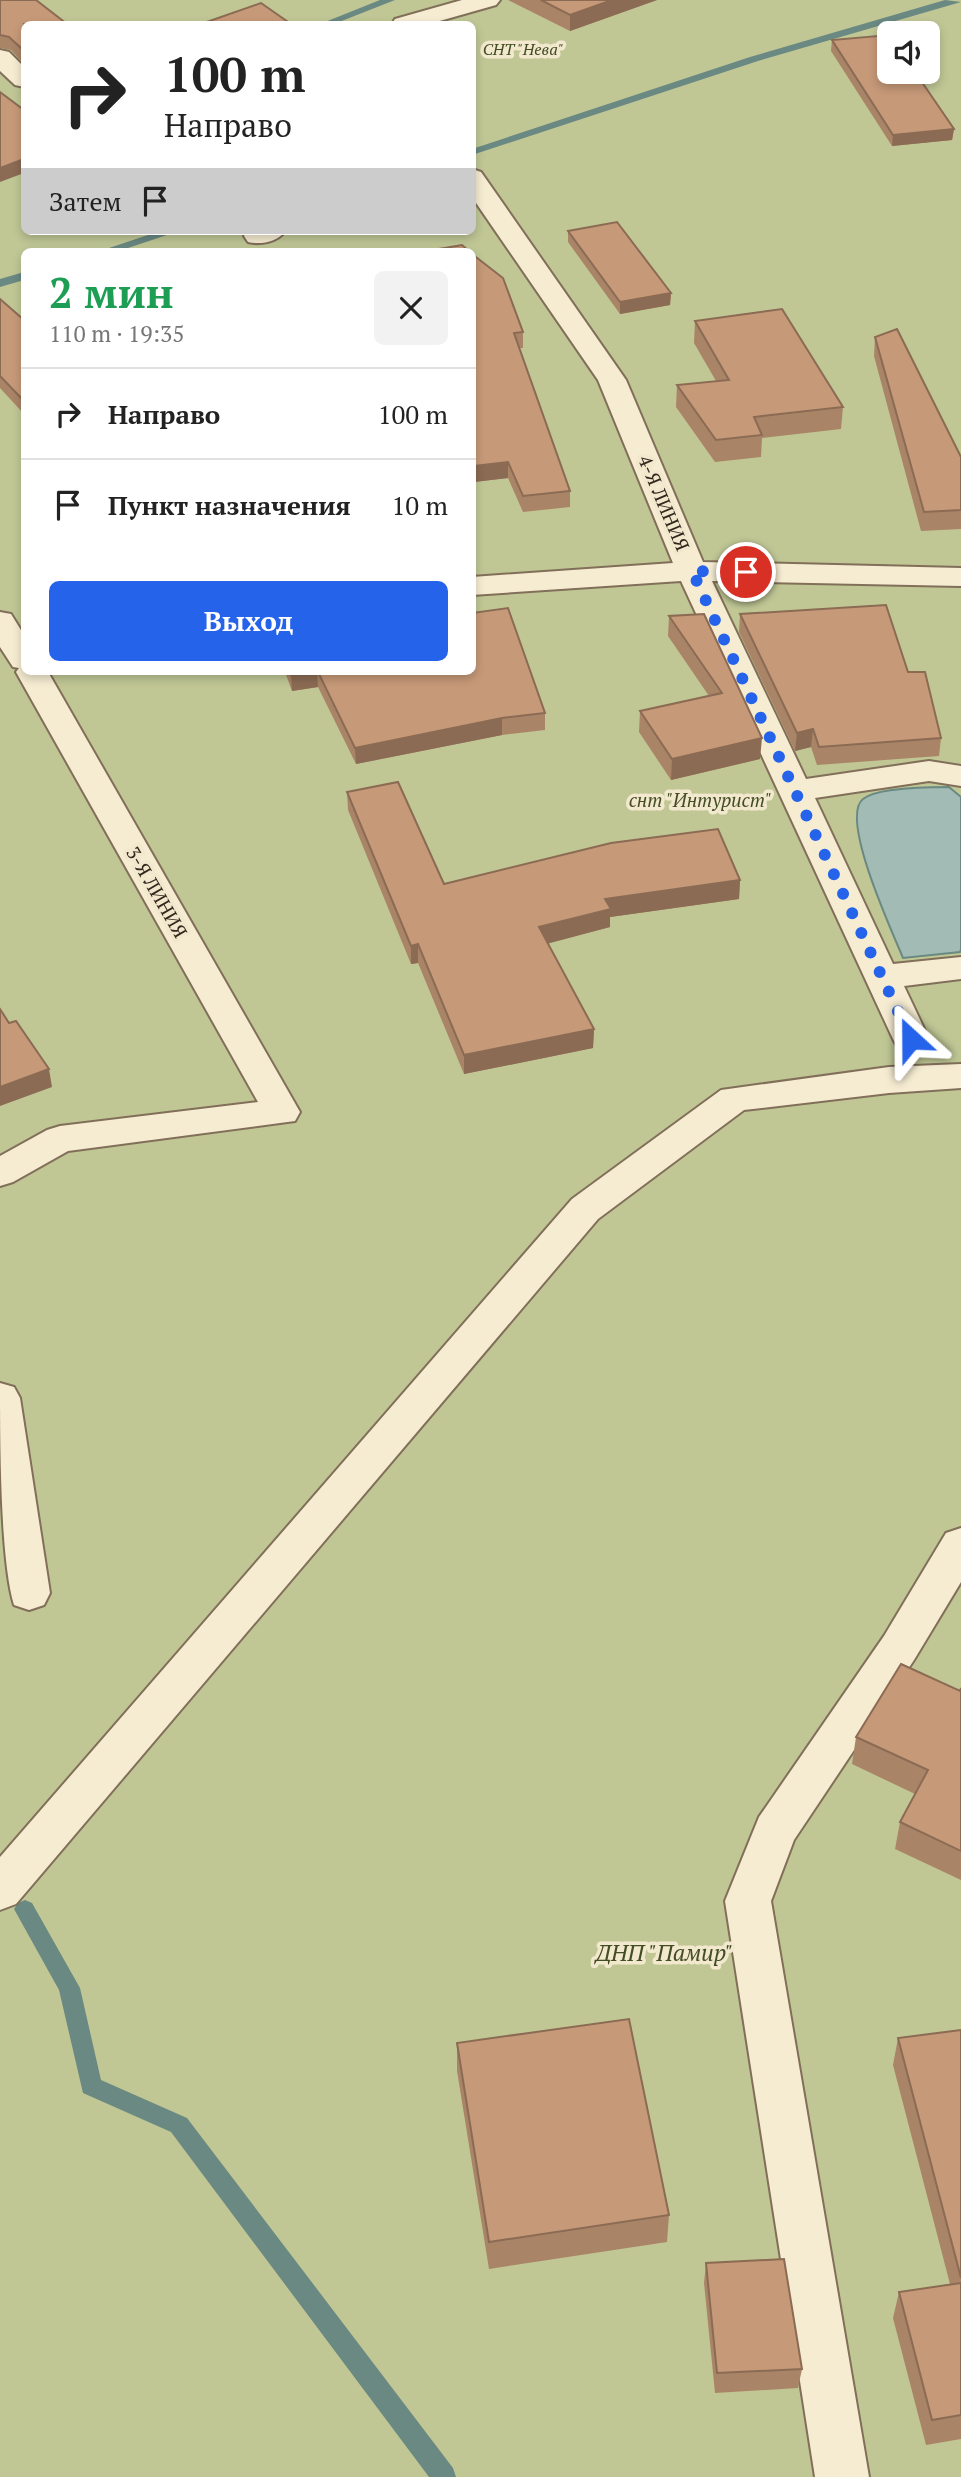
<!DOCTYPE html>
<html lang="ru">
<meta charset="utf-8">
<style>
body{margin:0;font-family:"PT Serif",serif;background:#f2f2f2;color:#222;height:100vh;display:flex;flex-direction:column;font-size:26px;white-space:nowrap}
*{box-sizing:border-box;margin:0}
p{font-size:23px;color:#767676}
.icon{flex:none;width:38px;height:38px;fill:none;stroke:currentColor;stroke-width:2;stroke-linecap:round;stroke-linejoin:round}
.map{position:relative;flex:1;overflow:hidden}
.sheet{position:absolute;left:21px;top:248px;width:455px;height:427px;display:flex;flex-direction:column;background:#fff;border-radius:10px;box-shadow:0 4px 10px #0003}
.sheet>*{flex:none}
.top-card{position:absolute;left:21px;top:21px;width:455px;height:214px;border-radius:10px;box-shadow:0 4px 10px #0003;background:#fff;color:#222;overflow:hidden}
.buttons{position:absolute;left:877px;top:21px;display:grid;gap:14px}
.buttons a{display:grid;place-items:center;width:63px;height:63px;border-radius:10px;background:#fff;box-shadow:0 4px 10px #0003;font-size:35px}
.pin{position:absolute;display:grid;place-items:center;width:60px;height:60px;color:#fff;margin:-30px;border:4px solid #fff;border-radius:50%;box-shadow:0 2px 7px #0007}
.me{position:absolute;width:77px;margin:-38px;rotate:336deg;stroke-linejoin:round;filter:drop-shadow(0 0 5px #0008)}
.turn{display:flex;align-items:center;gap:24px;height:147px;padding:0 28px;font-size:32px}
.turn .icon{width:91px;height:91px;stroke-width:2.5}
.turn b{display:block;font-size:49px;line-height:60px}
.then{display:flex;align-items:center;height:66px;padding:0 28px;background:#0003;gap:14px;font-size:26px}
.round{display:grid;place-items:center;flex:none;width:74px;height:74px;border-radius:10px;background:#f2f2f2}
.summary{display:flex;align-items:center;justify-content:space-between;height:119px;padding:0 28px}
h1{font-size:42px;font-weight:800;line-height:52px;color:#1e9e55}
.primary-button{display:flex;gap:14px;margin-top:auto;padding:14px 28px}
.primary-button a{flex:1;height:80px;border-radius:10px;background:#2563eb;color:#fff;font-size:28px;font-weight:800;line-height:80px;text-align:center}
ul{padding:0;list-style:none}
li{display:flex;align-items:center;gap:21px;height:91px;padding:0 28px;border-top:2px solid #e0e0e0}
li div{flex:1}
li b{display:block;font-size:26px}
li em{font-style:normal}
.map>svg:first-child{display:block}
.green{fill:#c0c795;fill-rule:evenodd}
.water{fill:#a2bcb5;stroke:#6a8982;stroke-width:2}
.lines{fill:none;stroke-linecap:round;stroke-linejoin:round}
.stream{fill:#6a8982;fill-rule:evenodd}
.minor-casing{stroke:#816f59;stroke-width:4}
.minor{fill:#f6ecd2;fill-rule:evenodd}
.wall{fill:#aa8467}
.shaded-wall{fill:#8b6b54}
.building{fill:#c69978;stroke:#8b6b54;stroke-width:2}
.route{stroke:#2563eb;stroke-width:12;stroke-dasharray:0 21.6}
.labels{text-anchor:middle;stroke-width:7;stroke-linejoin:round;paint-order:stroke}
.far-park-label{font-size:16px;font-style:italic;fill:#424d24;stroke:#f2e8ce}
.street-label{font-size:19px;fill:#32271c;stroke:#f2e8ce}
.park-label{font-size:19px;font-style:italic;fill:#424d24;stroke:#f2e8ce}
.near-park-label{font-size:23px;font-style:italic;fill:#424d24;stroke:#f2e8ce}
</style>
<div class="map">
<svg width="961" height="2477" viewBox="0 0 961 2477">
<rect width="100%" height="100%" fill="#eadebf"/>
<path class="green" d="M0 0H961V2477H0ZM24 24H472V231H24ZM889 33H928V72H889ZM24 252H472V672H24Z"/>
<path class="water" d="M949 787 961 797V949L960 952 903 958C893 933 839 818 863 799 878 787 929 787 949 787Z"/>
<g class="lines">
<g class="stream">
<path d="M380 0H395L334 24H320Z"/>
<path d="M945 0 961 2 758 61 472 155V149L750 57Z"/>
<path d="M160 231H179L116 252H97Z"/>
<path d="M24 272V280L0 287V279Z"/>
<path d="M25 1900 32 1903 80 1988 101 2080 187 2118 453 2468 456 2477H429L171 2132 83 2093 59 1990 14 1909 18 1903Z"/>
</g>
<defs>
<g id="minor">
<path d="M462 0H500L496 5 429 24H392L395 19Z"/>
<path d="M0 50 9 52 24 67V87L15 85 0 71Z"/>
<path d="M472 169 481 172 626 380 703 562 961 568V586L712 581 806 779 929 761 961 766V786L929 781 815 798 893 964 961 957V979L904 986 929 1039 924 1048 911 1051 898 1048 893 1039 681 581 472 595V577L673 563 598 380 472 197Z"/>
<path d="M247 231H285C278 242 260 245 248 242L244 236Z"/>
<path d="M0 612 11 614 24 635V672H48L300 1112 295 1121 68 1151 13 1182 0 1186V1156L47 1130 60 1126 258 1102 16 672 19 668 13 667 0 647Z"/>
<path d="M961 1064V1088L889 1093 744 1110 598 1219 16 1904 0 1910V1857L572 1199 721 1090 889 1067Z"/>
<path d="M0 1383 14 1387 20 1398 50 1593 44 1605 29 1610 14 1605C0 1560 0 1437 0 1383Z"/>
<path d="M961 1528V1582L914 1660 794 1840 771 1901 869 2477H815L725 1901 759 1817 884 1636 946 1533Z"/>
</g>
</defs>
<use href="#minor" class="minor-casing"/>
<use href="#minor" class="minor"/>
</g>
<g class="wall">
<path d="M0 0 24 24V61L22 62 11 50 0 48Z"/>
<path d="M508 0H657L570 31Z"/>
<path d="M832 40 954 129 952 140 892 146 831 51Z"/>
<path d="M568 231 671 293 670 305 620 314 568 242Z"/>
<path d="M472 254 523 332V348H519L570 491V507L523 512 508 478 474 482 472 480Z"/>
<path d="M0 299 24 320V414L0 388Z"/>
<path d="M695 321 843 407 841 429 762 438 761 457 715 462 676 407 677 385 716 381 694 343Z"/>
<path d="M875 337 961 457V529L921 531 874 356Z"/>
<path d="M704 614 760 759 671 780 639 732 640 711 709 696 668 636 669 616Z"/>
<path d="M740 614 908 672 941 738 939 756 817 765 811 747 795 751 739 632Z"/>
<path d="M285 672H472L545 713V730L502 735 356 764 318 687 292 691Z"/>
<path d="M347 792 444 884 740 880 739 899 610 917V927L548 943 594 1029 593 1048 464 1074 418 963 411 964 348 810Z"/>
<path d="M961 1688V1880L895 1849 900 1822 915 1794 852 1764 856 1737 960 1691Z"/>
<path d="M961 2030V2439L926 2445 893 2318 899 2292 950 2284 893 2065 898 2038Z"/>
<path d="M457 2043 669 2215 667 2242 489 2269 457 2071Z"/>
<path d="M706 2263 802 2369 798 2388 715 2393 704 2283Z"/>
</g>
<g class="shaded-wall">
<path d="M612 0H657L570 31V15Z"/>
<path d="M24 47V61L22 62 21 48Z"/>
<path d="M954 129 952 140 892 146 893 135Z"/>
<path d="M24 159V173L0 182V168Z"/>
<path d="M671 293 670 305 620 314V302Z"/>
<path d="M508 462V478L474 482V466Z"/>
<path d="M308 672H317L318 687 292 691 291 675Z"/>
<path d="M502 718V735L356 764 355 748Z"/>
<path d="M813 729 811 747 795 751 797 733Z"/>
<path d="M762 738 760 759 671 780 672 759Z"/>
<path d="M740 880 739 899 610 917V927L539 946V927L605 899Z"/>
<path d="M418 944V963L411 964V946Z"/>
<path d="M594 1029 593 1048 464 1074V1055Z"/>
<path d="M49 1069 52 1087 0 1106V1087Z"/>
</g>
<g class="building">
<path d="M0 0H36L67 24H24V47L21 48 9 37 0 35Z"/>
<path d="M541 0H612L570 15Z"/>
<path d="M261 3 291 24H201Z"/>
<path d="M889 35V72H915L954 129 893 135 832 40Z"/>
<path d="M0 92 24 110V159L0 168Z"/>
<path d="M617 222 671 293 620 302 568 231Z"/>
<path d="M462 245 470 252H421Z"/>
<path d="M472 254 503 278 523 332 514 333 570 491 523 496 508 462 474 466 472 464Z"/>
<path d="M0 299 24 320V401L0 376Z"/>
<path d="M782 309 843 407 754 417 762 435 716 440 677 385 729 380 695 321Z"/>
<path d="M897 329 961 457V510L924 512 875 337Z"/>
<path d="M886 605 908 672H925L941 738 819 747 813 729 797 733 740 614Z"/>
<path d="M508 608 545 713 502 718 355 748 318 672H472V613Z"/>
<path d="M704 614 762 738 672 759 640 711 722 693 669 616Z"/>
<path d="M290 672H308L291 675Z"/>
<path d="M398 782 444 884 611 843 718 829 740 880 605 899 611 909 539 927 594 1029 464 1055 418 944 411 946 347 792Z"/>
<path d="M0 1009 9 1023 16 1021 49 1069 0 1087Z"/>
<path d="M901 1664 960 1691 961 1688V1851L900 1822 928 1770 856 1737Z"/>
<path d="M629 2019 669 2215 489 2242 457 2043Z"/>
<path d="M961 2030V2278L898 2038Z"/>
<path d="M784 2259 802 2369 717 2373 706 2263Z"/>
<path d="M961 2283V2415L932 2420 899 2292Z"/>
</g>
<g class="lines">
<path class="route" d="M746 572 692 571 911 1039"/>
</g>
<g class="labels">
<g class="far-park-label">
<text x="523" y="55">СНТ "Нева"</text>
</g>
<g class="street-label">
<text transform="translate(664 503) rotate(67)" y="7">4-Я ЛИНИЯ</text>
<text transform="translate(157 892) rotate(60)" y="7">3-Я ЛИНИЯ</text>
</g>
<g class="park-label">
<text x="700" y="807">снт "Интурист"</text>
</g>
<g class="near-park-label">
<text x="664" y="1961">ДНП "Памир"</text>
</g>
</g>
</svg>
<div class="buttons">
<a><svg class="icon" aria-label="sound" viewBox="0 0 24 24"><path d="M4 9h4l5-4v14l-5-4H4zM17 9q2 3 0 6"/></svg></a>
</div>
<div class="pin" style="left:746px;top:572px;background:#d93025"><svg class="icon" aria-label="arrive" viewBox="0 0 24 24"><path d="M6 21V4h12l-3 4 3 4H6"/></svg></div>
<svg class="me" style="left:911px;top:1039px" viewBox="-20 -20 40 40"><path d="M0-17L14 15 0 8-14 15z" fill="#2563eb" stroke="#fff" stroke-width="4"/></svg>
<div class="top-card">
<div class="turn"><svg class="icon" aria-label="right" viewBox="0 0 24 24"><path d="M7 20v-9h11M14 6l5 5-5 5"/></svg><div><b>100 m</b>Направо</div></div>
<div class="then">Затем<svg class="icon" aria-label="arrive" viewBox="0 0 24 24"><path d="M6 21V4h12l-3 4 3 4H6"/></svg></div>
</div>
<section class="sheet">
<div class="summary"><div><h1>2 мин</h1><p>110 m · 19:35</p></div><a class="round"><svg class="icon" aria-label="close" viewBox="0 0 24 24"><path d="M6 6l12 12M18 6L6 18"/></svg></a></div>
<ul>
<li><svg class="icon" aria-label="right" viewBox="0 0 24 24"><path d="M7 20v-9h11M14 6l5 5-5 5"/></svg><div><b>Направо</b></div><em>100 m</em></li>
<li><svg class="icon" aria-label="arrive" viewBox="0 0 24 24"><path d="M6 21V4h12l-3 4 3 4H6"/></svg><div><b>Пункт назначения</b></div><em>10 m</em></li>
</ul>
<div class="primary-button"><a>Выход</a></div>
</section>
</div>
